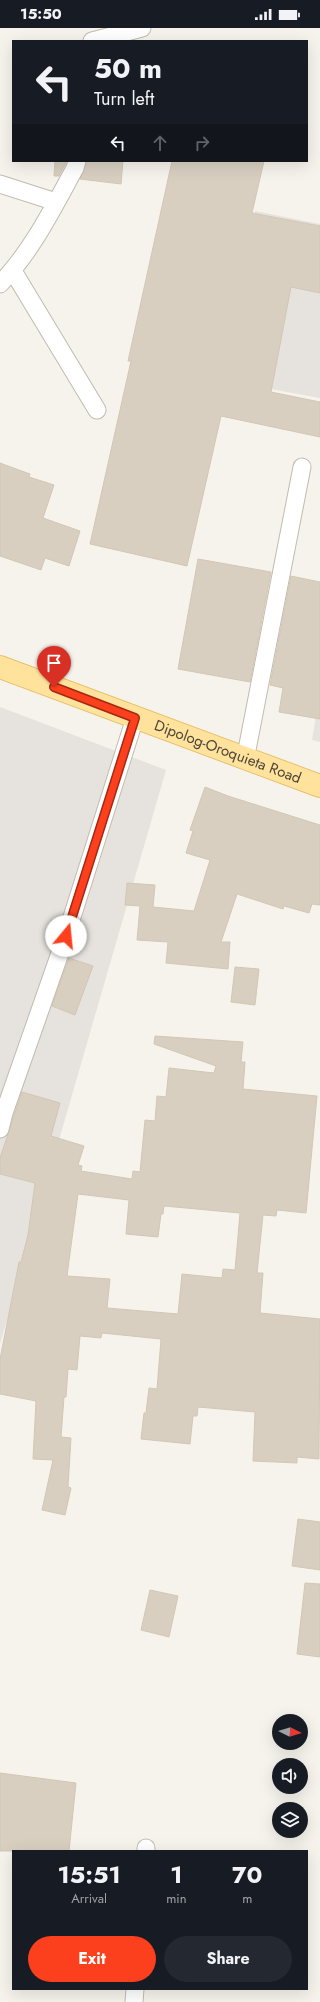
<!DOCTYPE html>
<style>
body{margin:0;font-family:Jost,sans-serif;background:#242831;color:#f1f3f6;height:100vh;display:flex;flex-direction:column;font-size:15px;white-space:nowrap}
*{box-sizing:border-box;margin:0}
p{font-size:13px;color:#9ea1a6}
.icon{flex:none;width:22px;height:22px;fill:none;stroke:currentColor;stroke-width:2;stroke-linecap:round;stroke-linejoin:round}
.map{position:relative;flex:1;overflow:hidden}
.side{position:absolute;left:12px;top:1822px;width:296px;height:140px;display:flex;flex-direction:column;background:#171b24;border-radius:0px;box-shadow:0 4px 16px #0002}
.side>*{flex:none}
.hud{position:absolute;left:12px;top:12px;width:296px;height:122px;border-radius:0px;box-shadow:0 4px 16px #0002;background:#171b24;color:#f1f3f6;overflow:hidden}
.needle{width:26px;rotate:95deg}
.buttons{position:absolute;left:272px;top:1686px;display:grid;gap:8px}
.buttons a{display:grid;place-items:center;width:36px;height:36px;border-radius:50%;background:#171b24;box-shadow:0 4px 16px #0002;font-size:20px}
.pin{position:absolute;display:grid;place-items:center;width:34px;height:34px;color:#fff;margin:-41px -17px;border-radius:50% 50% 50% 0;rotate:-45deg;box-shadow:0 0 4px #0007}
.pin .icon{rotate:45deg}
.me{position:absolute;width:44px;margin:-22px;rotate:17deg;stroke-linejoin:round;filter:drop-shadow(0 0 3px #0008)}
.turn{display:flex;align-items:center;gap:14px;height:84px;padding:0 16px;font-size:18px}
.turn .icon{width:52px;height:52px;stroke-width:2.5}
.turn b{display:block;font-size:28px;line-height:34px}
.lanes{display:flex;align-items:center;height:38px;padding:0 16px;background:#0003;justify-content:center;gap:20px;direction:ltr}
.lanes .off{opacity:.35}
.eta{display:flex;justify-content:space-evenly;align-items:center;height:68px;text-align:center}
.eta b{font-size:24px;font-weight:700;line-height:28px}
.action{display:flex;gap:8px;margin-top:auto;padding:8px 16px}
.action a{flex:1;height:46px;border-radius:24px;background:#fc3f1d;color:#fff;font-size:16px;font-weight:700;line-height:46px;text-align:center}
.action a+a{background:#242831;color:#f1f3f6}
.status{display:flex;justify-content:space-between;align-items:center;height:28px;padding:0 20px;background:#171b24;direction:ltr}
.status svg{height:11px;fill:currentColor}
.map>svg:first-child{display:block}
.industrial{fill:#e6e2dd}
.building{fill:#d8cfc1;stroke:#d3c7b4;fill-rule:evenodd}
.lines{fill:none;stroke-linecap:round;stroke-linejoin:round}
.lane-casing{stroke:#c2bbae;stroke-width:19}
.primary-casing{stroke:#e6c16a;stroke-width:24}
.lane{stroke:#fff;stroke-width:17}
.primary{stroke:#ffe39c;stroke-width:22}
.route-casing{stroke:#a42913;stroke-width:10}
.route{stroke:#fc3f1d;stroke-width:7}
.labels{text-anchor:middle;stroke-width:4;stroke-linejoin:round;paint-order:stroke}
.street-label{font-size:15px;fill:#4b4439;stroke:#fff}
</style>
<div class="status"><b>15:50</b><svg viewBox="0 0 49 12"><path d="M0 12V9h3v3zM5 12V6h3v6zM10 12V3h3v9zM15 12V0h3v12zM26 1h20v11H26zM47 4h2v5h-2z"/></svg></div>
<div class="map">
<svg width="320" height="1974" viewBox="0 0 320 1974">
<rect width="100%" height="100%" fill="#f6f3ec"/>
<g class="industrial">
<path d="M255 183 320 196V370L222 352Z"/>
<path d="M320 665V714L312 712Z"/>
<path d="M0 679 166 742 0 1316Z"/>
</g>
<g class="building">
<path d="M55 133H67L59 148H54Z"/>
<path d="M87 133H123L121 156 80 151Z"/>
<path d="M172 133H264L252 185 320 198V265L291 259 271 364 320 374V409L221 388 187 538 90 516 131 333H128Z"/>
<path d="M0 435 30 446 29 449 54 457 43 490 80 503 69 538 45 530 41 542 0 528Z"/>
<path d="M198 531 271 544 250 654 178 641Z"/>
<path d="M291 548 320 554V691L279 684 283 660 270 657Z"/>
<path d="M205 759 228 768 320 797V877L312 876 309 885 284 878 283 881 237 866 221 914H230L228 941 166 935 168 914 137 912 140 878 125 877 127 855 155 857 153 879 194 883 210 832 186 825 193 803 190 802Z"/>
<path d="M69 930 93 938 75 987 52 978Z"/>
<path d="M235 939 259 941 255 977 231 974Z"/>
<path d="M155 1008 243 1014 241 1034H245L243 1061 317 1068 306 1185 277 1182 276 1188 263 1187 257 1245H263L260 1285 320 1291 319 1431 297 1429V1435L253 1433 255 1384 198 1379 197 1388H193L190 1416 141 1411 144 1385H146L149 1360 157 1361 161 1311 102 1305 101 1310 80 1308 77 1342 68 1341 66 1369H64L61 1409 71 1410 68 1459 71 1460 65 1487 42 1482 53 1432 33 1431 36 1373 0 1366V1331L19 1234H21L28 1207 35 1155 0 1146V1130L22 1064 60 1075 51 1108 84 1118 78 1137 82 1138 81 1143 132 1151 133 1143 140 1144 145 1092 155 1093 157 1068 166 1069 169 1040 214 1045 216 1038 154 1016ZM78 1166 129 1172 126 1206 158 1209 161 1186H163L164 1178 240 1185 235 1242 223 1241 222 1250 182 1246 178 1286 107 1280 110 1251 67 1248Z"/>
<path d="M298 1491 320 1494V1542L292 1538Z"/>
<path d="M305 1555 320 1556V1629L297 1626Z"/>
<path d="M150 1562 178 1568 169 1609 141 1602Z"/>
<path d="M0 1745 76 1755 69 1823H0Z"/>
</g>
<g class="lines">
<defs>
<g id="lane">
<path d="M92 13 142 0"/>
<path d="M0 156 56 174"/>
<path d="M13 243 97 382"/>
<path d="M0 256C32 223 53 180 75 140L77 133"/>
<path d="M245 732 302 439"/>
<path d="M0 1101 4 1085 66 908 135 690"/>
<path d="M146 1823V1820"/>
<path d="M134 1974 135 1961"/>
</g>
<g id="primary">
<path id="s1" d="M0 639 320 758"/>
</g>
</defs>
<use href="#lane" class="lane-casing"/>
<use href="#primary" class="primary-casing"/>
<use href="#lane" class="lane"/>
<use href="#primary" class="primary"/>
</g>
<g class="lines">
<defs>
<path id="route" d="M54 659 135 690 66 908"/>
</defs>
<use href="#route" class="route-casing"/>
<use href="#route" class="route"/>
</g>
<g class="labels">
<g class="street-label">
<text dy="5" stroke="none"><textPath href="#s1" startOffset="243">Dipolog-Oroquieta Road</textPath></text>
</g>
</g>
</svg>
<div class="buttons">
<a><svg class="needle" viewBox="-14 -14 28 28"><path d="M0-13l5 13h-10z" fill="#e53935"/><path d="M0 13l5-13h-10z" fill="#9ea1a6"/></svg></a>
<a><svg class="icon" aria-label="sound" viewBox="0 0 24 24"><path d="M4 9h4l5-4v14l-5-4H4zM17 9q2 3 0 6"/></svg></a>
<a><svg class="icon" aria-label="layers" viewBox="0 0 24 24"><path d="M12 4l9 5-9 5-9-5zM3 14l9 5 9-5"/></svg></a>
</div>
<div class="pin" style="left:54px;top:659px;background:#d93025"><svg class="icon" aria-label="arrive" viewBox="0 0 24 24"><path d="M6 21V4h12l-3 4 3 4H6"/></svg></div>
<svg class="me" style="left:66px;top:908px" viewBox="-20 -20 40 40"><circle r="19" fill="#fff"/><path d="M0-13L10 11 0 6-10 11z" fill="#fc3f1d"/></svg>
<div class="hud">
<div class="turn"><svg class="icon" aria-label="left" viewBox="0 0 24 24"><path d="M17 20v-9H6M10 6l-5 5 5 5"/></svg><div><b>50 m</b>Turn left</div></div>
<div class="lanes"><svg class="icon" aria-label="left" viewBox="0 0 24 24"><path d="M17 20v-9H6M10 6l-5 5 5 5"/></svg><svg class="icon off" aria-label="ahead" viewBox="0 0 24 24"><path d="M12 20V5M6 11l6-6 6 6"/></svg><svg class="icon off" aria-label="right" viewBox="0 0 24 24"><path d="M7 20v-9h11M14 6l5 5-5 5"/></svg></div>
</div>
<section class="side">
<div class="eta">
<div><b>15:51</b><p>Arrival</p></div>
<div><b>1</b><p>min</p></div>
<div><b>70</b><p>m</p></div>
</div>
<div class="action"><a>Exit</a><a>Share</a></div>
</section>
</div>
